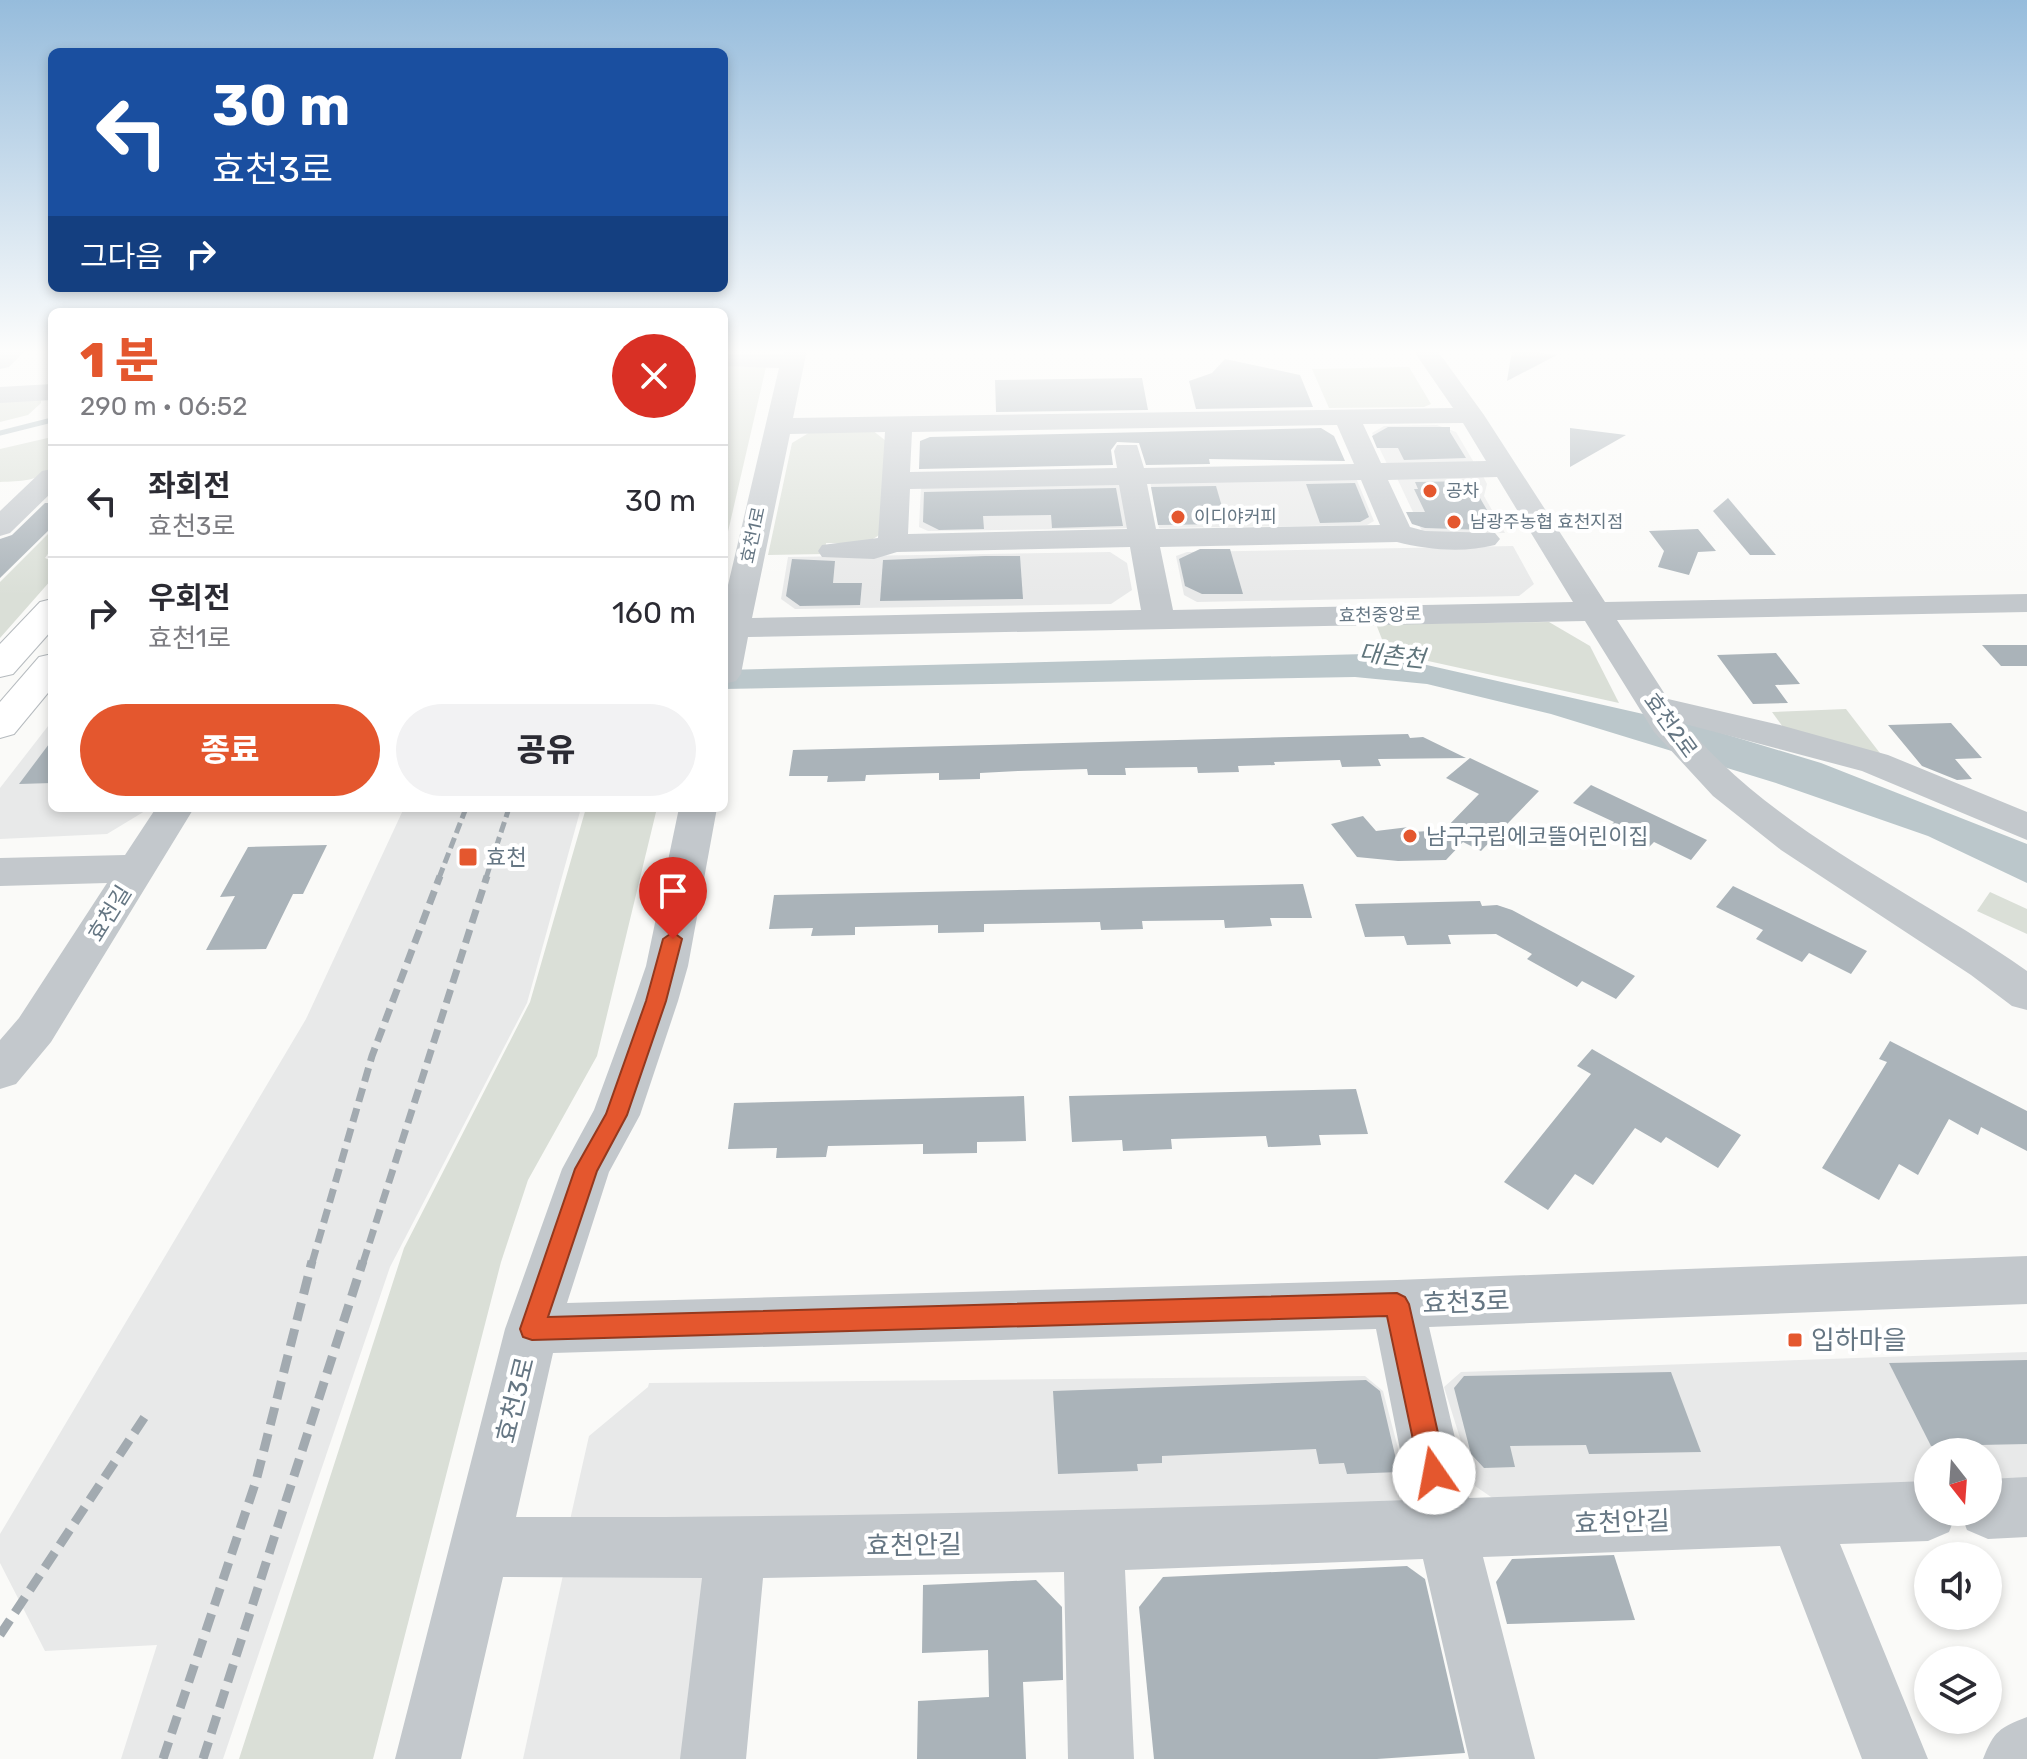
<!DOCTYPE html>
<html lang="ko">
<meta charset="utf-8">
<style>
body{margin:0;font-family:Rubik,"Noto Sans KR",sans-serif;background:#f2f2f3;color:#2b2b33;height:100vh;display:flex;flex-direction:column;font-size:30px;white-space:nowrap}
*{box-sizing:border-box;margin:0}
p{font-size:26px;color:#7c7c81}
.icon{flex:none;width:44px;height:44px;fill:none;stroke:currentColor;stroke-width:2;stroke-linecap:round;stroke-linejoin:round}
.map{position:relative;flex:1;overflow:hidden}
.panel{position:absolute;left:48px;top:308px;width:680px;height:504px;display:flex;flex-direction:column;background:#fff;border-radius:12px;box-shadow:0 4px 12px #0003}
.panel>*{flex:none}
.hud{position:absolute;left:48px;top:48px;width:680px;height:244px;border-radius:12px;box-shadow:0 4px 12px #0003;background:#1a4fa0;color:#fff;overflow:hidden}
.needle{width:52px;rotate:163deg}
.fabs{position:absolute;left:1914px;top:1438px;display:grid;gap:16px}
.fabs a{display:grid;place-items:center;width:88px;height:88px;border-radius:50%;background:#fff;box-shadow:0 4px 12px #0003;font-size:40px}
.pin{position:absolute;display:grid;place-items:center;width:68px;height:68px;color:#fff;margin:-82px -34px;border-radius:50% 50% 50% 0;rotate:-45deg;box-shadow:0 0 8px #0007}
.pin .icon{rotate:45deg}
.me{position:absolute;width:88px;margin:-44px;rotate:348deg;stroke-linejoin:round;filter:drop-shadow(0 0 6px #0008)}
.turn{display:flex;align-items:center;gap:28px;height:168px;padding:0 32px;font-size:36px}
.turn .icon{width:104px;height:104px;stroke-width:2.5}
.turn b{display:block;font-size:56px;line-height:68px}
.then{display:flex;align-items:center;height:76px;padding:0 32px;background:#0003;gap:16px;font-size:30px}
.round{display:grid;place-items:center;flex:none;width:84px;height:84px;border-radius:42px;background:#f2f2f3}
.head{display:flex;align-items:center;justify-content:space-between;height:136px;padding:0 32px}
h1{font-size:48px;font-weight:800;line-height:60px;color:#e4572e}
.action{display:flex;gap:16px;margin-top:auto;padding:16px 32px}
.action a{flex:1;height:92px;border-radius:48px;background:#e4572e;color:#fff;font-size:32px;font-weight:800;line-height:92px;text-align:center}
.action a+a{background:#f2f2f3;color:#2b2b33}
ul{padding:0;list-style:none}
li{display:flex;align-items:center;gap:24px;height:112px;padding:0 32px;border-top:2px solid #e1e1e2}
li div{flex:1}
li b{display:block;font-size:30px}
li em{font-style:normal}
.map>svg:first-child{display:block}
.built{fill:#e8e9e9}
.green{fill:#dadfd7}
.water{fill:#bbc7cb}
.lines{fill:none;stroke-linecap:round;stroke-linejoin:round}
.stream{stroke:#bbc7cb;stroke-width:5}
.building{fill:#aab3b9}
.major-casing{stroke:#b5babe;stroke-width:2}
.minor{fill:#c3c8cc;fill-rule:evenodd}
.major{fill:#fff;fill-rule:evenodd}
.rail-far2{stroke:#a2aab0;stroke-width:5;stroke-dasharray:11 5;stroke-linecap:butt}
.rail-far1{stroke:#a2aab0;stroke-width:7;stroke-dasharray:14 7;stroke-linecap:butt}
.rail{stroke:#a2aab0;stroke-width:9;stroke-dasharray:18 9;stroke-linecap:butt}
.route{fill:#e4572e;stroke:#94391e;stroke-width:2}
.poi-dot{fill:#e4572e;stroke:#fff;stroke-width:3}
.labels{text-anchor:middle;stroke-width:8;stroke-linejoin:round;paint-order:stroke}
.far-poi-label{font-size:18px;fill:#657683;stroke:#fff;text-anchor:start}
.far-street-label{font-size:18px;fill:#657683;stroke:#fff}
.street-label{font-size:22px;fill:#657683;stroke:#fff}
.poi-label{font-size:22px;fill:#657683;stroke:#fff;text-anchor:start}
.water-label{font-size:24px;font-style:italic;fill:#60757c;stroke:#fff}
.near-street-label{font-size:26px;fill:#657683;stroke:#fff}
.near-poi-label{font-size:26px;fill:#657683;stroke:#fff;text-anchor:start}
</style>
<div class="map">
<svg width="2027" height="1759" viewBox="0 0 2027 1759">
<rect width="100%" height="100%" fill="#fafaf8"/>
<g class="built">
<path d="M1437 425 1456 432 1476 466 1389 468 1372 433 1384 426Z"/>
<path d="M1482 474 1487 484 1484 496 1505 533 1429 534 1422 531 1396 476Z"/>
<path d="M1356 478 1374 521 1367 525 1159 528 1150 481Z"/>
<path d="M1126 483 1133 528 928 531 919 527 921 486Z"/>
<path d="M1513 546 1534 584 1519 596 1197 602 1184 595 1176 556 1187 552Z"/>
<path d="M1110 552 1127 563 1132 590 1111 604 795 609 781 599 788 557Z"/>
<path d="M52 721V808H150L107 834 0 839V788Z"/>
<path d="M404 808H581L527 1003 390 1267 223 1759H121L157 1645 45 1651 0 1563V1534L306 1019Z"/>
<path d="M2027 1352V1478L1988 1479V1452H1928V1482L1494 1499 1475 1486 1444 1387 1461 1372Z"/>
<path d="M1365 1376 1383 1391 1410 1494 1393 1512 570 1520 589 1436 648 1387 649 1383Z"/>
<path d="M568 1552 714 1580 689 1759H523Z"/>
</g>
<g class="green">
<path d="M724 350H770L724 549Z"/>
<path d="M1409 367 1431 404 1424 407 1329 408 1312 369Z"/>
<path d="M41 399V403L28 415 0 422V401Z"/>
<path d="M872 430 886 441 880 534C866 547 844 543 826 543L825 554 768 555 792 443 812 431Z"/>
<path d="M52 437V467C37 482 21 481 0 482V449Z"/>
<path d="M52 530V548L45 558 52 561V579L0 638V582Z"/>
<path d="M1549 622 1590 646 1619 703 1387 652 1376 624Z"/>
<path d="M1846 709 1886 761 1788 734 1772 712Z"/>
<path d="M586 808H657L597 1056 528 1180 501 1262 373 1759H239L404 1248 530 1002Z"/>
<path d="M1990 892 2027 909V934L1977 911Z"/>
</g>
<path class="water" d="M1366 654 1418 663 1705 728 1821 763 2027 844V883L1928 836 1776 783 1551 714 1427 684 1355 677 724 689V670Z"/>
<g class="lines">
<path class="stream" d="M0 433 52 420"/>
</g>
<g class="building">
<path d="M1512 350H1522L1557 355 1507 381Z"/>
<path d="M1225 359 1300 375 1313 407 1196 409 1189 381 1212 373Z"/>
<path d="M1142 378 1148 410 996 412 995 380Z"/>
<path d="M1388 427H1450V432L1466 458 1404 460 1398 448H1377L1372 436Z"/>
<path d="M1321 428 1334 436 1345 461 1209 459 1210 464 1146 465 1139 443 1117 442 1111 450 1113 465 919 469 920 441 930 437Z"/>
<path d="M1570 428 1626 435 1570 467Z"/>
<path d="M1476 481 1480 498 1487 510 1482 523 1485 530 1425 528 1412 524 1406 512H1425L1414 489H1418L1415 482Z"/>
<path d="M1355 483 1369 517 1360 522 1320 523 1306 484Z"/>
<path d="M1216 486 1227 524 1158 525 1151 487Z"/>
<path d="M1116 488 1123 526 1052 528 1051 515 983 516 984 529 939 530 923 522 924 492Z"/>
<path d="M1728 498 1776 555H1750L1713 511Z"/>
<path d="M45 503H52V527L0 578V539L12 535Z"/>
<path d="M1698 529 1716 551 1698 552 1689 575 1658 567 1664 551 1649 531Z"/>
<path d="M1200 549H1230L1243 594H1202L1185 586 1179 559Z"/>
<path d="M985 556H1020L1023 599 880 601 883 560Z"/>
<path d="M792 559 835 561 833 583H862L860 605 800 606 786 596Z"/>
<path d="M1982 645H2027V666H2001Z"/>
<path d="M1776 653 1800 684 1775 685 1788 703 1753 704 1717 655Z"/>
<path d="M1951 723 1982 758 1955 759 1972 779 1957 780 1922 766 1888 725Z"/>
<path d="M1408 734 1410 738 1423 737 1466 758 1378 759 1381 766 1342 767 1340 760 1274 762 1275 765 1238 766 1239 772 1198 773 1197 767 1125 768 1126 775H1088L1087 769 1018 771 980 773V779L939 780V773L866 775 865 781 827 782 828 776H789L793 750Z"/>
<path d="M52 740V783L19 784Z"/>
<path d="M1470 758 1539 791 1481 851 1463 842 1446 860 1398 861 1357 857 1331 824 1363 816 1376 831 1409 827 1413 832 1444 830 1479 794 1446 778Z"/>
<path d="M1591 785 1707 840 1691 860 1654 842 1647 849 1607 830 1614 822 1573 803Z"/>
<path d="M327 845 303 894H293L266 949 206 950 235 896 220 897 248 847Z"/>
<path d="M1303 884 1312 918H1270L1272 926 1225 928 1224 920 1142 921 1143 929 1101 930 1100 922 984 924V932L938 933V925L855 927V935L811 936 813 928 769 929 774 895Z"/>
<path d="M1733 886 1867 951 1851 974 1809 953 1802 962 1756 939 1763 930 1716 907Z"/>
<path d="M1480 901 1482 906 1497 905 1512 910 1635 976 1616 999 1582 981 1577 987 1527 959 1532 954 1496 934 1448 935 1451 944 1407 945 1404 936 1365 937 1355 904Z"/>
<path d="M1890 1041 2027 1111V1151L1981 1127 1978 1135 1949 1119 1918 1175 1899 1164 1879 1200 1822 1168 1887 1062 1879 1059Z"/>
<path d="M1592 1049 1741 1135 1718 1168 1666 1137 1661 1143 1635 1128 1593 1185 1575 1174 1548 1210 1504 1182 1591 1074 1577 1066Z"/>
<path d="M1356 1089 1368 1134 1319 1135 1321 1145 1268 1147 1266 1136 1171 1139 1172 1149 1123 1151 1122 1140 1072 1142 1069 1096Z"/>
<path d="M1024 1096 1026 1141 977 1142V1153L923 1154V1144L828 1146 826 1157 776 1158 777 1148 728 1149 734 1103Z"/>
<path d="M2027 1360V1444L1931 1446 1889 1363Z"/>
<path d="M1671 1372 1701 1452 1589 1454 1586 1445 1510 1446 1515 1467 1484 1468 1471 1454 1454 1388 1464 1376Z"/>
<path d="M1366 1380 1380 1391 1399 1472 1347 1474 1344 1463 1319 1464 1316 1449 1162 1456V1463L1137 1464 1138 1471 1058 1474 1053 1391Z"/>
<path d="M1614 1555 1635 1620 1507 1624 1496 1582 1512 1559Z"/>
<path d="M1407 1566 1425 1579 1465 1753 1377 1759H1154L1139 1607 1163 1577Z"/>
<path d="M1036 1580 1062 1607 1063 1680 1023 1682 1026 1759H917L918 1701 989 1697 988 1650 922 1653 923 1585Z"/>
</g>
<g class="lines">
<defs>
<g id="major">
<path d="M52 599V630L13 674 0 677V644L40 602Z"/>
<path d="M52 654V688L14 734 0 738V702L39 657Z"/>
</g>
</defs>
<use href="#major" class="major-casing"/>
<g class="minor">
<path d="M0 350H26L9 367 0 369Z"/>
<path d="M783 350H807L793 418 1453 408 1413 350H1437L1484 415 1605 602 2027 594V612L1617 620 1668 699 1780 725 1888 755 2027 812V840L1862 771 1685 724C1776 833 1914 891 2027 971V1010L2012 1006 1971 975 1781 850 1713 796 1654 732 1585 621 748 637 741 674 736 681 724 684V602L779 368 724 366V354H782ZM1463 423 1486 461 1381 463 1363 424ZM1337 425 1354 464 1144 468 1137 445H1117L1114 451 1117 468 910 472 912 432ZM885 432 878 538 822 545 818 551 822 557 874 559 897 552 1130 547 1141 610 752 618 790 434ZM1497 477 1573 602 1173 610 1160 547 1397 542C1428 550 1464 553 1495 545L1500 539 1495 533 1425 531 1410 527 1388 480ZM1361 480 1380 525 1156 529 1147 484ZM1119 485 1127 529 908 534 910 489Z"/>
<path d="M52 384V400L0 403V387Z"/>
<path d="M52 469V492L10 533 0 536V511L42 471Z"/>
<path d="M156 808H194L51 1042 16 1084 0 1089V1040L19 1018 107 883 0 886V858L125 855Z"/>
<path d="M679 808H717L688 966 678 1001 640 1115 609 1172 567 1303 1397 1280 2027 1256V1304L1429 1327 1469 1498 1928 1481V1512H1957L1949 1532 1928 1541 1840 1544 1928 1759H1862L1780 1546 1483 1557 1535 1759H1469L1423 1559 1125 1570 1134 1759H1068L1064 1572 763 1578 746 1759H680L702 1578 503 1577 461 1759H395L505 1329 562 1169 594 1110 634 1001 646 966ZM1376 1329 1410 1500C1112 1510 814 1518 516 1517L553 1353Z"/>
<path d="M2027 1477V1537L1988 1539 1967 1530 1960 1512H1988V1479Z"/>
<path d="M2027 1717V1759H1983C1994 1731 1999 1728 2027 1717Z"/>
</g>
<use href="#major" class="major"/>
<g class="rail-far2">
<path d="M439 878 466 808"/>
<path d="M486 878 509 808"/>
</g>
<g class="rail-far1">
<path d="M312 1263 372 1056 440 876"/>
<path d="M363 1263 487 876"/>
</g>
<g class="rail">
<path d="M0 1635 148 1412"/>
<path d="M163 1759 256 1481 312 1261"/>
<path d="M203 1759 363 1261"/>
</g>
</g>
<linearGradient id="sky" x2="0" y2="1"><stop stop-color="#96bcdc"/><stop offset="0.59" stop-color="#fdfdfc"/><stop offset="1" stop-color="#fdfdfc" stop-opacity="0"/></linearGradient>
<rect width="2027" height="596" fill="url(#sky)"/>
<path class="route" d="M673 932 682 939 666 1001 627 1115 597 1171 548 1317 1397 1293 1405 1297 1409 1304 1447 1473 1443 1482 1434 1486 1424 1482 1420 1473 1387 1316 532 1340 523 1337 520 1329 575 1169 606 1114 646 1001 663 939Z"/>
<g class="poi-dot">
<circle cx="1430" cy="491" r="8"/>
<circle cx="1178" cy="517" r="8"/>
<circle cx="1454" cy="522" r="8"/>
<circle cx="1410" cy="836" r="8"/>
<rect x="458" y="847" width="20" height="20" rx="4"/>
<rect x="1787" y="1332" width="16" height="16" rx="4"/>
</g>
<g class="labels">
<g class="far-poi-label">
<text x="1446" y="497">공차</text>
<text x="1194" y="523">이디야커피</text>
<text x="1470" y="528">남광주농협 효천지점</text>
</g>
<g class="far-street-label">
<text transform="translate(753 535) rotate(-78)" y="6">효천1로</text>
<text transform="translate(1380 615) rotate(-1)" y="6">효천중앙로</text>
</g>
<g class="street-label">
<text transform="translate(1671 725) rotate(54)" y="8">효천2로</text>
<text transform="translate(109 913) rotate(-58)" y="8">효천길</text>
</g>
<g class="poi-label">
<text x="1426" y="844">남구구립에코뜰어린이집</text>
<text x="486" y="865">효천</text>
</g>
<g class="water-label">
<text transform="translate(1392 656) rotate(6)" y="8">대촌천</text>
</g>
<g class="near-street-label">
<text transform="translate(1466 1302) rotate(-2)" y="9">효천3로</text>
<text transform="translate(515 1400) rotate(-76)" y="9">효천3로</text>
<text transform="translate(1622 1522) rotate(-2)" y="9">효천안길</text>
<text transform="translate(914 1545) rotate(-1)" y="9">효천안길</text>
</g>
<g class="near-poi-label">
<text x="1811" y="1349">입하마을</text>
</g>
</g>
</svg>
<div class="fabs">
<a><svg class="needle" viewBox="-14 -14 28 28"><path d="M0-13l5 13h-10z" fill="#e53935"/><path d="M0 13l5-13h-10z" fill="#7c7c81"/></svg></a>
<a><svg class="icon" aria-label="sound" viewBox="0 0 24 24"><path d="M4 9h4l5-4v14l-5-4H4zM17 9q2 3 0 6"/></svg></a>
<a><svg class="icon" aria-label="layers" viewBox="0 0 24 24"><path d="M12 4l9 5-9 5-9-5zM3 14l9 5 9-5"/></svg></a>
</div>
<div class="pin" style="left:673px;top:939px;background:#d93025"><svg class="icon" aria-label="arrive" viewBox="0 0 24 24"><path d="M6 21V4h12l-3 4 3 4H6"/></svg></div>
<svg class="me" style="left:1434px;top:1473px" viewBox="-20 -20 40 40"><circle r="19" fill="#fff"/><path d="M0-13L10 11 0 6-10 11z" fill="#e4572e"/></svg>
<div class="hud">
<div class="turn"><svg class="icon" aria-label="left" viewBox="0 0 24 24"><path d="M17 20v-9H6M10 6l-5 5 5 5"/></svg><div><b>30 m</b>효천3로</div></div>
<div class="then">그다음<svg class="icon" aria-label="right" viewBox="0 0 24 24"><path d="M7 20v-9h11M14 6l5 5-5 5"/></svg></div>
</div>
<section class="panel">
<div class="head"><div><h1>1 분</h1><p>290 m · 06:52</p></div><a class="round" style="background:#d93025;color:#fff"><svg class="icon" aria-label="close" viewBox="0 0 24 24"><path d="M6 6l12 12M18 6L6 18"/></svg></a></div>
<ul>
<li><svg class="icon" aria-label="left" viewBox="0 0 24 24"><path d="M17 20v-9H6M10 6l-5 5 5 5"/></svg><div><b>좌회전</b><p>효천3로</p></div><em>30 m</em></li>
<li><svg class="icon" aria-label="right" viewBox="0 0 24 24"><path d="M7 20v-9h11M14 6l5 5-5 5"/></svg><div><b>우회전</b><p>효천1로</p></div><em>160 m</em></li>
</ul>
<div class="action"><a>종료</a><a>공유</a></div>
</section>
</div>
